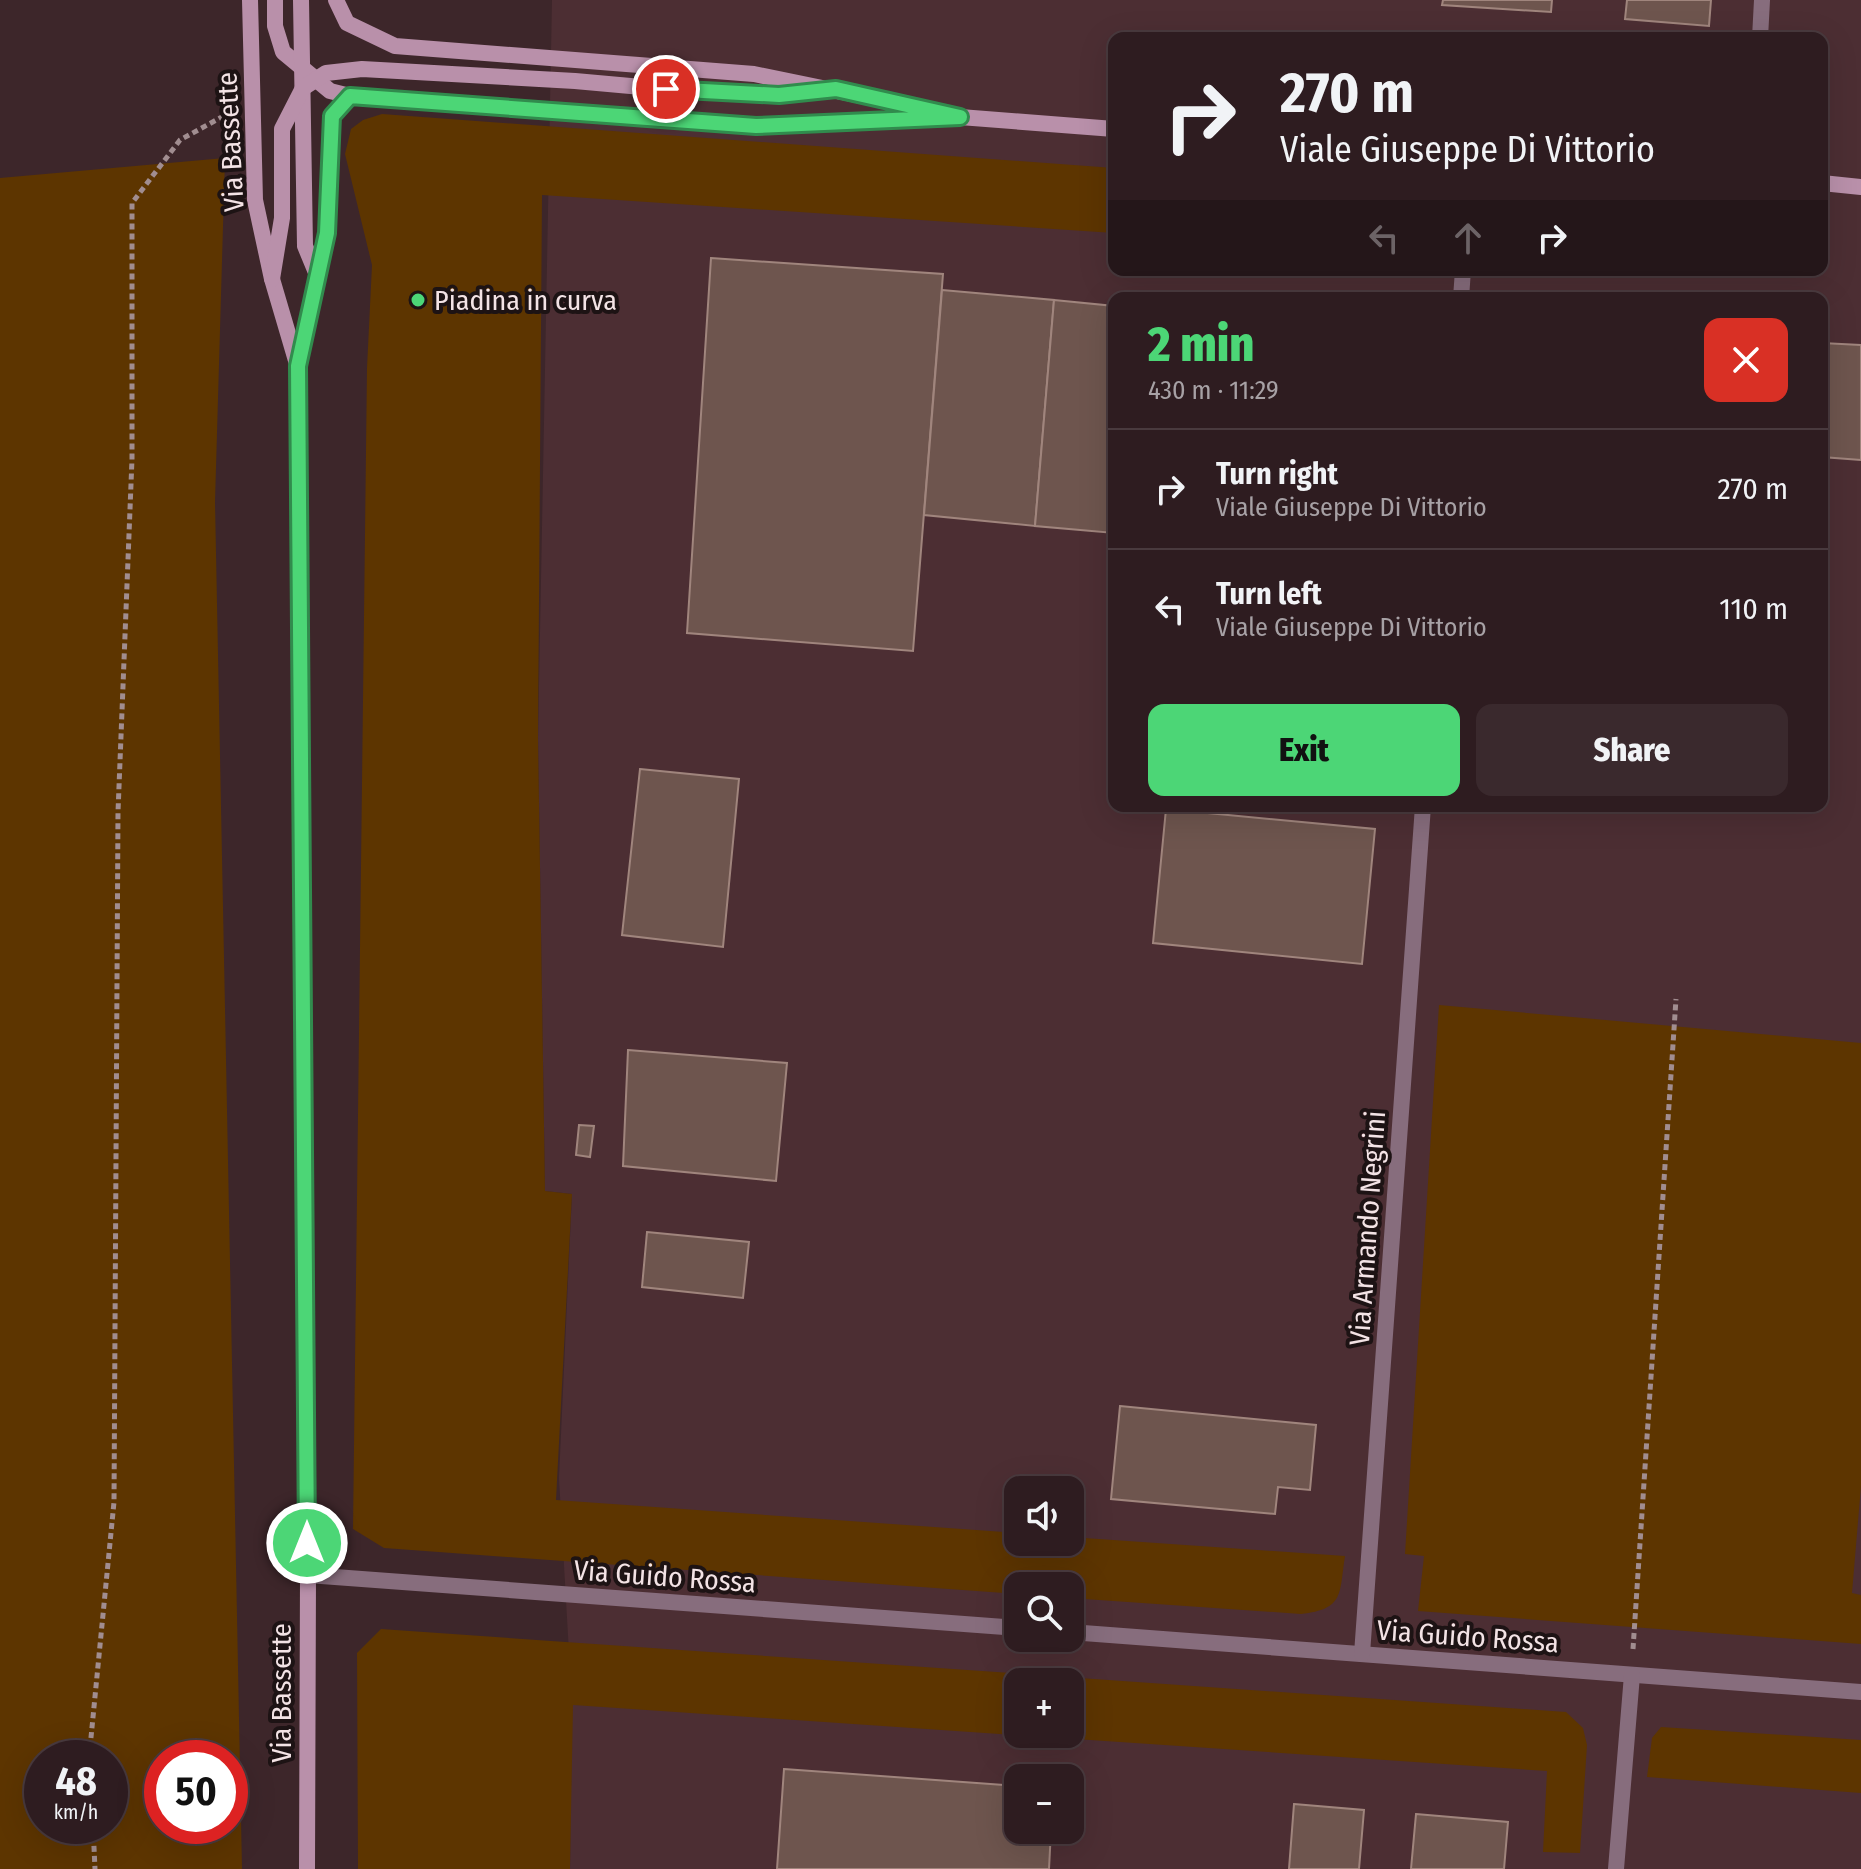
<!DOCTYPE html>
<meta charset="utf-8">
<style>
body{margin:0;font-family:"Fira Sans Condensed",sans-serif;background:#3a292d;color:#f1f3f6;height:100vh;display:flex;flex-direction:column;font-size:30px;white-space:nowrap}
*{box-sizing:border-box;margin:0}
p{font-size:26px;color:#a7a1a5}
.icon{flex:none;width:44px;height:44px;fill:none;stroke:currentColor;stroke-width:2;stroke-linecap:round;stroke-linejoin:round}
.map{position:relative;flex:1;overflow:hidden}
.panel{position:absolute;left:1108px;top:292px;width:720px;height:520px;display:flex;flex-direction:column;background:#2e1c20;border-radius:16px;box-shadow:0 8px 32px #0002,0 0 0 2px #493a3e}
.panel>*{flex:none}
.hud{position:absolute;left:1108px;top:32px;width:720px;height:244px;border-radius:16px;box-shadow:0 8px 32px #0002,0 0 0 2px #493a3e;background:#2e1c20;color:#f1f3f6;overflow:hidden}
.controls{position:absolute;left:1004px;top:1476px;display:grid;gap:16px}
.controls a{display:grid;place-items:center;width:80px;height:80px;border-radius:16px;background:#2e1c20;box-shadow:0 8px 32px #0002,0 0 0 2px #493a3e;font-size:40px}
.speed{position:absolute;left:24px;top:1740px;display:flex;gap:16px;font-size:40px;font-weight:700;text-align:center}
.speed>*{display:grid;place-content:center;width:104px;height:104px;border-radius:50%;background:#2e1c20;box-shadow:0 8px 32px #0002,0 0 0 2px #493a3e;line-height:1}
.speed small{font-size:20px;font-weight:400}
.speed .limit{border:12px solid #d22;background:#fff;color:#111}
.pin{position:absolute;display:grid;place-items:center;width:68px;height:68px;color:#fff;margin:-34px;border:4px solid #fff;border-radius:50%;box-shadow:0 2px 8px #0007}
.me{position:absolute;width:88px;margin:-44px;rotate:0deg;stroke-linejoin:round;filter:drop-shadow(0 0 6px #0008)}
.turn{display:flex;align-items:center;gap:28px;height:168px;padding:0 40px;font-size:36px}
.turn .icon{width:104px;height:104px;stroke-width:2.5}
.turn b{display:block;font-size:56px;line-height:68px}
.lanes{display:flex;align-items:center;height:76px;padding:0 40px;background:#0003;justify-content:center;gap:40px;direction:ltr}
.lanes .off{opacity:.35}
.round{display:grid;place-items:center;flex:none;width:84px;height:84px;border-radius:16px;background:#3a292d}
.summary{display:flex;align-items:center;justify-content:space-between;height:136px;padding:0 40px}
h1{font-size:48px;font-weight:800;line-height:60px;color:#4cd676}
.action{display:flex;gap:16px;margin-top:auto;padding:16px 40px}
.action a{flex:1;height:92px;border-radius:16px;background:#4cd676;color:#111;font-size:32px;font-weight:800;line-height:92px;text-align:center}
.action a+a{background:#3a292d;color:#f1f3f6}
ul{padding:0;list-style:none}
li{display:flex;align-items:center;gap:24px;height:120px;padding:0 40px;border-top:2px solid #493a3e}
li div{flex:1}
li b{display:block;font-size:30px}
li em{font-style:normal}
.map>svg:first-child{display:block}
</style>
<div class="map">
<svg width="1861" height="1869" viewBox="0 0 1861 1869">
<rect width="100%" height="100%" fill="#3d262a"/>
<path fill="#4c2e33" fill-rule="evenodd" d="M552 0H1861V1869H570L572 1705 559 1478 572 1194 545 1191 538 738ZM1114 38H1822V270H1114ZM1114 298H1822V806H1114ZM1018 1490H1070V1542H1018ZM1018 1586H1070V1638H1018ZM1018 1682H1070V1734H1018ZM1018 1778H1070V1830H1018Z"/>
<g fill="#5d3500" fill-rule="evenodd">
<path d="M382 114 1114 168V233L542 195 538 738 545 1191 572 1194 556 1500 1018 1533V1542H1070V1537L1345 1556C1339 1594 1345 1609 1301 1614L1070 1598V1586H1018V1594L384 1548 353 1529 367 368 372 265 345 154 351 129 363 120Z"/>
<path d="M225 158 215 502 242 1869H0V178ZM110 1758V1826H42V1758ZM162 1758H230V1826H162Z"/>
<polygon points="1439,1005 1861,1043 1861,1486 1852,1593 1861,1595 1861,1644 1418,1611 1424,1556 1405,1554"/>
<path d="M381 1629 1566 1712 1583 1728 1587 1745 1580 1853 1543 1852 1547 1771 573 1705 570 1869H358L357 1653ZM1070 1682V1734H1018V1682Z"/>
<polygon points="1661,1727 1861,1740 1861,1793 1647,1777 1652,1738"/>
</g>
<g fill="#6e554e" stroke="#a0857d" stroke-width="2">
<polygon points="1443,0 1552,0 1551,12 1442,5"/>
<polygon points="1627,0 1711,0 1709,26 1625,19"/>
<polygon points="711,258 943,274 913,651 687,633"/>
<polygon points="942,290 1054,300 1035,526 924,515"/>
<polygon points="1054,300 1114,306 1114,533 1035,526"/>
<polygon points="1822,343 1861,345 1861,460 1822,457"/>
<polygon points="640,769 739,779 723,947 622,935"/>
<polygon points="1166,809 1375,829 1362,964 1153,943"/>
<polygon points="628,1050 787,1063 776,1181 623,1166"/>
<polygon points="579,1125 594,1126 590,1157 576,1155"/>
<polygon points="647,1232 749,1242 743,1298 642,1287"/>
<polygon points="1120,1406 1316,1425 1310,1490 1278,1487 1275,1514 1111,1499"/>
<polygon points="784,1769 1018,1786 1018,1830 1051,1830 1049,1869 777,1869"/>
<polygon points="1294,1804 1364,1810 1359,1869 1289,1869"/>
<polygon points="1416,1814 1508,1822 1504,1869 1411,1869"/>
</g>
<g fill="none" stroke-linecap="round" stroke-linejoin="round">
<g stroke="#a18d90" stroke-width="5" stroke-dasharray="6 4" stroke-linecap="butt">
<polyline points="1633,1649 1676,999"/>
<polyline points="89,1758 114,1502 118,812 132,459 132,203 180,140 229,113"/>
<polyline points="93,1826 95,1869"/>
</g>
<g stroke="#876d7d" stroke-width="16">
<polyline points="1760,38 1762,0"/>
<polyline points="1461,298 1463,270"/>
<polyline points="308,1575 1018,1628"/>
<polyline points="1070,1632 1861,1692"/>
<polyline points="1362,1654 1423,806"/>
<polyline points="1616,1869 1632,1675"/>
</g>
<g stroke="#b990aa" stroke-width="16">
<polyline points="250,0 255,200 272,279 297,364"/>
<polyline points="275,0 275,26 283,52 330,91 350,96 756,126 960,117 1114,129"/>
<polyline points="301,0 305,246 317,275"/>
<polyline points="336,0 347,23 395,46 754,74 939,112"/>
<polyline points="1822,183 1861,187"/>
<polyline points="272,279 282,218 282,129 303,88 326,73 362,69 575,81 697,92 779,95 836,89"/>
<polyline points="307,1869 308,1575 298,366 327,233 332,116 350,96"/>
</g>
</g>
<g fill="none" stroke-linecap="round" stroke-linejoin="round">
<g stroke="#318b4d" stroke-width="20">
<polyline id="route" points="307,1543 298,366 327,233 332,116 350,96 756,126 960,117 836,89 779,95 666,89"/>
</g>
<use href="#route" stroke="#4cd676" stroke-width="14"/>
</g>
<circle fill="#4cd676" stroke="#1d1314" stroke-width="3" cx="418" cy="300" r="8"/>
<g text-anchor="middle" stroke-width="8" stroke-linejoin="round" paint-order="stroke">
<g font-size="28" fill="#f3e3e5" stroke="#1d1314">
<text transform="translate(230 142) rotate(-93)" y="10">Via Bassette</text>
<text transform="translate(1367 1228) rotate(-86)" y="10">Via Armando Negrini</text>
<text transform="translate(665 1576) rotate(4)" y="10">Via Guido Rossa</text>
<text transform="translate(1468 1636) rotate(4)" y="10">Via Guido Rossa</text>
<text transform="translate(281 1693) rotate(-90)" y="10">Via Bassette</text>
</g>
<g font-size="28" fill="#f3e3e5" stroke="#1d1314" text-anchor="start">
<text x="434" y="310">Piadina in curva</text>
</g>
</g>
</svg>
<div class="controls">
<a><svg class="icon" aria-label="sound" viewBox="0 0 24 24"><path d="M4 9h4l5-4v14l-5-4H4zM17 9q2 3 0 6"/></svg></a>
<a><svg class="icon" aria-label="search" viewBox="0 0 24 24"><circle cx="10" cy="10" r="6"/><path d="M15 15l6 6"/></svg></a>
<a>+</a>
<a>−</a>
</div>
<div class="speed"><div>48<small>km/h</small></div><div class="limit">50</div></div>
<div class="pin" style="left:666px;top:89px;background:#d93025"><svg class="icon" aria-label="arrive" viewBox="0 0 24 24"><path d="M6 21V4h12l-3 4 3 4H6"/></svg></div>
<svg class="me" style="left:307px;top:1543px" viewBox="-20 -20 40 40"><circle r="17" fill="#4cd676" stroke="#fff" stroke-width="3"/><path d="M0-11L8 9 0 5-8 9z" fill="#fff"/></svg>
<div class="hud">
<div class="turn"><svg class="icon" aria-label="right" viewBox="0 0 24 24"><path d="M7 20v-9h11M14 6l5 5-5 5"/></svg><div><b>270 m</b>Viale Giuseppe Di Vittorio</div></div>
<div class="lanes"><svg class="icon off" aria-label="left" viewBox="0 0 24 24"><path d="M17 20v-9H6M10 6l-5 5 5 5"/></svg><svg class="icon off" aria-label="ahead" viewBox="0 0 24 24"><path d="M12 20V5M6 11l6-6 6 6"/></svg><svg class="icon" aria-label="right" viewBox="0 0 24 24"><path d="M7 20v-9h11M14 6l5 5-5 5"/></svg></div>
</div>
<section class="panel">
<div class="summary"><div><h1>2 min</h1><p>430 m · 11:29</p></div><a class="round" style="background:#d93025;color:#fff"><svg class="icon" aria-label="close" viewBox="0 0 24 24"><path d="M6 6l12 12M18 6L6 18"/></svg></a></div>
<ul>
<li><svg class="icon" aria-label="right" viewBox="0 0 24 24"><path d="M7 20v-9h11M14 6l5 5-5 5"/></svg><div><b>Turn right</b><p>Viale Giuseppe Di Vittorio</p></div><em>270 m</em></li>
<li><svg class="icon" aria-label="left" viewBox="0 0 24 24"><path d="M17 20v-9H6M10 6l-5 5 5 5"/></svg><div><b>Turn left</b><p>Viale Giuseppe Di Vittorio</p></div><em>110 m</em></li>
</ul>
<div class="action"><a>Exit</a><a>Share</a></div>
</section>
</div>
